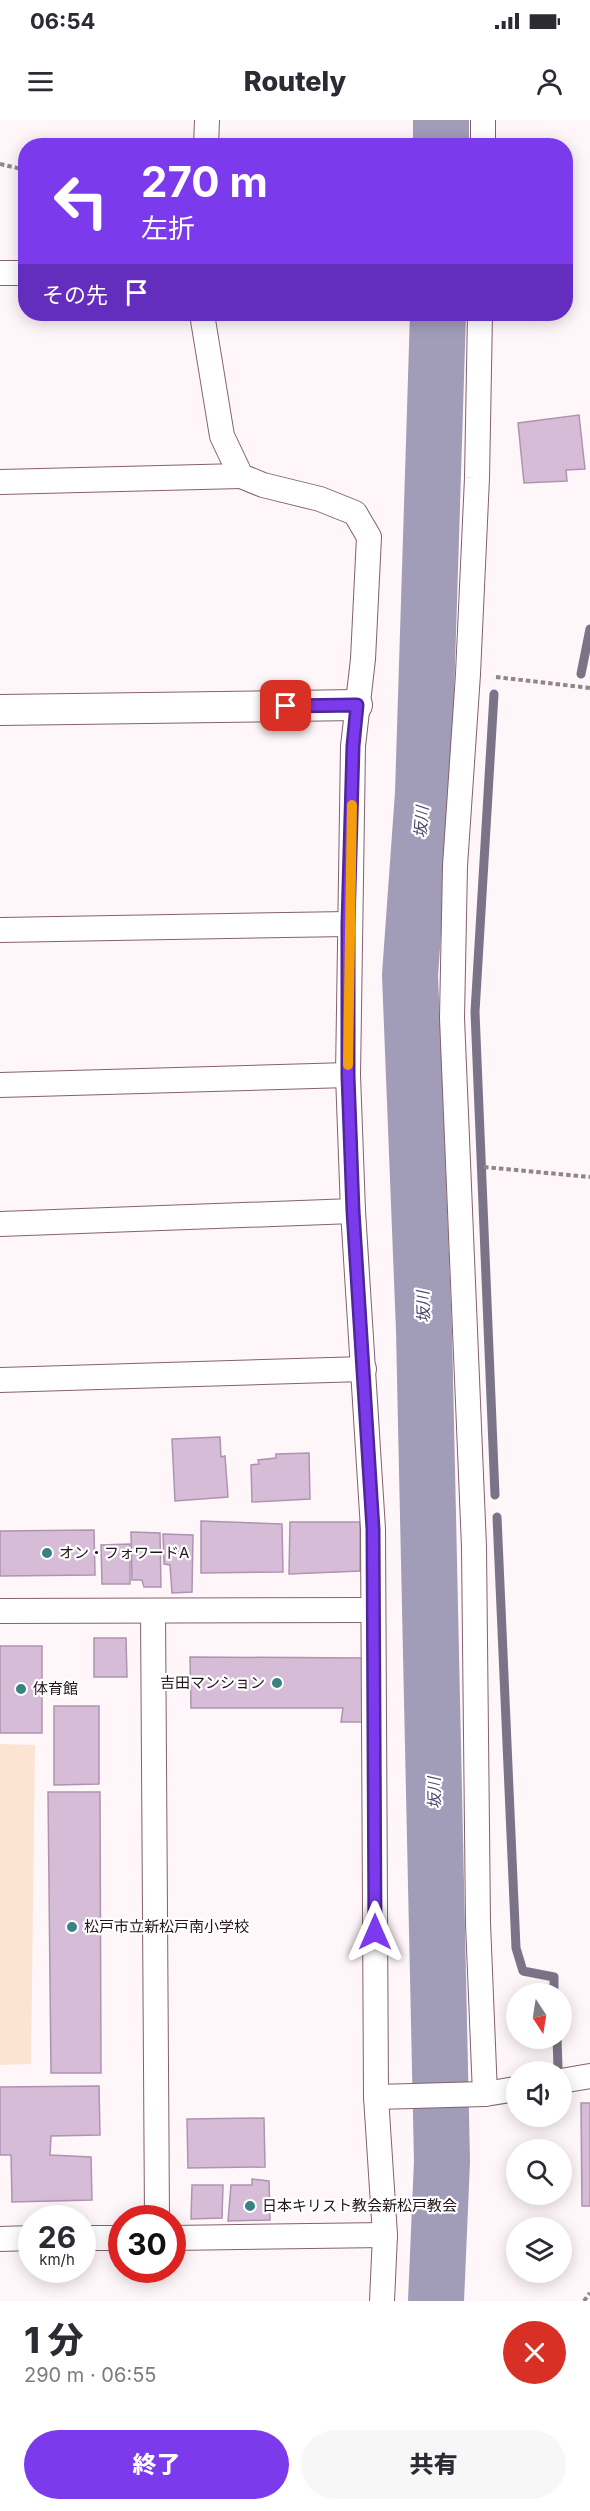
<!DOCTYPE html>
<html lang="ja">
<meta charset="utf-8">
<style>
body{margin:0;font-family:Inter,"Noto Sans JP",sans-serif;background:#f7f7f7;color:#2b2b33;height:100vh;display:flex;flex-direction:column;font-size:22px;white-space:nowrap}
*{box-sizing:border-box;margin:0}
p{font-size:20px;color:#7c7c81}
.icon{flex:none;width:33px;height:33px;fill:none;stroke:currentColor;stroke-width:2;stroke-linecap:round;stroke-linejoin:round}
.map{position:relative;height:2181px;overflow:hidden}
.details{display:flex;flex-direction:column;background:#fff;flex:1}
.details>*{flex:none}
.hud{position:absolute;left:18px;top:18px;width:555px;height:183px;border-radius:24px;box-shadow:0 3px 15px #0003;background:#7c3aed;color:#fff;overflow:hidden}
.needle{width:39px;rotate:168deg}
.controls{position:absolute;left:506px;top:1863px;display:grid;gap:12px}
.controls a{display:grid;place-items:center;width:66px;height:66px;border-radius:50%;background:#fff;box-shadow:0 3px 15px #0003;font-size:30px}
.speed{position:absolute;left:18px;top:2085px;display:flex;gap:12px;font-size:30px;font-weight:700;text-align:center}
.speed>*{display:grid;place-content:center;width:78px;height:78px;border-radius:50%;background:#fff;box-shadow:0 3px 15px #0003;line-height:1}
.speed small{font-size:15px;font-weight:400}
.speed .limit{border:9px solid #d22;background:#fff;color:#111}
.pin{position:absolute;display:grid;place-items:center;width:51px;height:51px;color:#fff;margin:-26px;border-radius:12px;box-shadow:0 3px 9px #0006}
.me{position:absolute;width:66px;margin:-33px;rotate:0deg;stroke-linejoin:round;filter:drop-shadow(0 0 4px #0008)}
.turn{display:flex;align-items:center;gap:21px;height:126px;padding:0 24px;font-size:27px}
.turn .icon{width:78px;height:78px;stroke-width:2.5}
.turn b{display:block;font-size:42px;line-height:51px}
.then{display:flex;align-items:center;height:57px;padding:0 24px;background:#0003;gap:12px;font-size:22px}
.round{display:grid;place-items:center;flex:none;width:63px;height:63px;border-radius:32px;background:#f7f7f7}
.head{display:flex;align-items:center;justify-content:space-between;height:102px;padding:0 24px}
h1{font-size:36px;font-weight:800;line-height:45px}
.primary-button{display:flex;gap:12px;margin-top:auto;padding:12px 24px}
.primary-button a{flex:1;height:69px;border-radius:36px;background:#7c3aed;color:#fff;font-size:24px;font-weight:800;line-height:69px;text-align:center}
.primary-button a+a{background:#f7f7f7;color:#2b2b33}
.status{display:flex;justify-content:space-between;align-items:center;height:42px;padding:0 30px;background:#fff;direction:ltr}
.status svg{height:16px;fill:currentColor}
header{display:flex;justify-content:space-between;align-items:center;height:78px;padding:0 24px;background:#fff;font-size:27px;font-weight:800}
.map>svg:first-child{display:block}
</style>
<div class="status"><b>06:54</b><svg viewBox="0 0 49 12"><path d="M0 12V9h3v3zM5 12V6h3v6zM10 12V3h3v9zM15 12V0h3v12zM26 1h20v11H26zM47 4h2v5h-2z"/></svg></div>
<header><svg class="icon" aria-label="menu" viewBox="0 0 24 24"><path d="M4 6h16M4 12h16M4 18h16"/></svg>Routely<svg class="icon" aria-label="person" viewBox="0 0 24 24"><circle cx="12" cy="8" r="4"/><path d="M4 21q1-7 8-7t8 7"/></svg></header>
<div class="map">
<svg width="590" height="2181" viewBox="0 0 590 2181">
<rect width="100%" height="100%" fill="#fef6f8"/>
<polygon fill="#fce4d3" points="0,1624 35,1625 31,1944 0,1945"/>
<g fill="none" stroke-linecap="round" stroke-linejoin="round">
<g stroke="#7b7489" stroke-width="9">
<polyline points="581,554 590,509"/>
<polyline points="494,574 475,892 495,1375"/>
<polyline points="497,1397 516,1828 523,1851 554,1857 554,1874"/>
<polyline points="557,1918 558,1948"/>
</g>
<g stroke="#a19cb8" stroke-width="56">
<polyline points="441,26 441,0"/>
<polyline points="436,2181 442,2041 424,1211 410,855 423,673 438,194"/>
</g>
</g>
<g fill="#d7bcd8" stroke="#ae94af" stroke-width="1.5">
<polygon points="579,295 585,349 566,350 567,361 524,363 518,303"/>
<polygon points="220,1317 221,1337 225,1336 228,1377 175,1381 172,1319"/>
<polygon points="309,1333 310,1379 252,1382 251,1345 259,1344 258,1340 276,1338 276,1334"/>
<polygon points="201,1401 282,1404 283,1452 201,1453"/>
<polygon points="290,1402 360,1402 360,1451 289,1454"/>
<polygon points="94,1410 95,1455 0,1456 0,1411"/>
<polygon points="131,1412 160,1413 161,1467 144,1467 142,1460 132,1460"/>
<polygon points="163,1414 193,1415 192,1472 172,1473 170,1445 164,1444"/>
<polygon points="130,1424 130,1464 102,1464 101,1425"/>
<polygon points="94,1518 126,1518 127,1557 94,1557"/>
<rect x="0" y="1526" width="42" height="87"/>
<polygon points="190,1537 364,1538 363,1602 341,1602 343,1588 191,1588"/>
<polygon points="54,1586 99,1586 99,1664 54,1665"/>
<polygon points="48,1672 100,1672 101,1953 51,1953"/>
<polygon points="99,1966 100,2015 51,2016 50,2035 91,2037 92,2080 12,2082 11,2035 0,2035 0,1967"/>
<polygon points="581,1983 590,1983 590,2086 582,2086"/>
<polygon points="264,1998 265,2047 188,2048 187,1999"/>
<polygon points="252,2059 269,2061 270,2100 228,2101 231,2065 252,2065"/>
<polygon points="192,2065 223,2065 222,2098 191,2099"/>
</g>
<g fill="none" stroke-linecap="round" stroke-linejoin="round">
<g stroke="#84616d" stroke-width="26">
<g id="minor">
<polyline points="206,26 207,0"/>
<polyline points="483,26 483,0"/>
<polyline points="0,153 26,153"/>
<polyline points="202,194 222,316 241,356 263,365 320,379 355,393 369,417 363,539 353,626 348,955 353,1091 373,1409 376,1977 385,2115 382,2181"/>
<polyline points="480,194 477,358 468,554 455,746 452,898 474,1427 478,1803 485,1974"/>
<polyline points="0,362 241,356"/>
<polyline points="0,810 348,804"/>
<polyline points="0,965 348,955"/>
<polyline points="0,1104 353,1091"/>
<polyline points="0,1260 364,1249"/>
<polyline points="0,1491 373,1490"/>
<polyline points="153,1491 157,2098"/>
<polyline points="561,1961 590,1956"/>
<polyline points="376,1977 485,1974 516,1969"/>
<polyline points="82,2118 122,2118"/>
<polyline points="172,2118 385,2115"/>
<polyline points="0,2119 32,2118"/>
</g>
</g>
<g stroke="#84616d" stroke-width="32">
<polyline id="tertiary" points="0,590 357,585"/>
</g>
<g stroke="#908588" stroke-width="4" stroke-dasharray="4.5 3" stroke-linecap="butt">
<polyline points="0,44 26,50"/>
<polyline points="496,557 590,568"/>
<polyline points="484,1047 590,1057"/>
<polyline points="584,2181 590,2173"/>
</g>
<use href="#minor" stroke="#fff" stroke-width="24"/>
<use href="#tertiary" stroke="#fff" stroke-width="30"/>
</g>
<g fill="none" stroke-linecap="round" stroke-linejoin="round">
<g stroke="#51269a" stroke-width="15">
<polyline id="route" points="286,586 357,585 353,626 348,804 348,956 353,1091 373,1409 375,1812"/>
</g>
<use href="#route" stroke="#7c3aed" stroke-width="10"/>
<polyline stroke="#f59e0b" stroke-width="10" points="348,945 352,685"/>
</g>
<g fill="#388185" stroke="#fff" stroke-width="2">
<circle cx="47" cy="1433" r="6"/>
<circle cx="277" cy="1563" r="6"/>
<circle cx="21" cy="1569" r="6"/>
<circle cx="72" cy="1807" r="6"/>
<circle cx="250" cy="2086" r="6"/>
</g>
<g text-anchor="middle" stroke-width="4.5" stroke-linejoin="round" paint-order="stroke">
<g font-size="15" fill="#23151a" stroke="#fff" text-anchor="start">
<text x="59" y="1438">オン・フォワードA</text>
<text x="265" y="1568" text-anchor="end">吉田マンション</text>
<text x="33" y="1574">体育館</text>
<text x="84" y="1812">松戸市立新松戸南小学校</text>
<text x="262" y="2091">日本キリスト教会新松戸教会</text>
</g>
<g font-size="16" font-style="italic" fill="#4e446f" stroke="#fff">
<text transform="translate(421 702) rotate(-86)" y="6">坂川</text>
<text transform="translate(423 1187) rotate(-92)" y="6">坂川</text>
<text transform="translate(434 1673) rotate(-91)" y="6">坂川</text>
</g>
</g>
</svg>
<div class="controls">
<a><svg class="needle" viewBox="-14 -14 28 28"><path d="M0-13l5 13h-10z" fill="#e53935"/><path d="M0 13l5-13h-10z" fill="#7c7c81"/></svg></a>
<a><svg class="icon" aria-label="sound" viewBox="0 0 24 24"><path d="M4 9h4l5-4v14l-5-4H4zM17 9q2 3 0 6"/></svg></a>
<a><svg class="icon" aria-label="search" viewBox="0 0 24 24"><circle cx="10" cy="10" r="6"/><path d="M15 15l6 6"/></svg></a>
<a><svg class="icon" aria-label="layers" viewBox="0 0 24 24"><path d="M12 4l9 5-9 5-9-5zM3 14l9 5 9-5"/></svg></a>
</div>
<div class="speed"><div>26<small>km/h</small></div><div class="limit">30</div></div>
<div class="pin" style="left:286px;top:586px;background:#d93025"><svg class="icon" aria-label="arrive" viewBox="0 0 24 24"><path d="M6 21V4h12l-3 4 3 4H6"/></svg></div>
<svg class="me" style="left:375px;top:1812px" viewBox="-20 -20 40 40"><path d="M0-17L14 15 0 8-14 15z" fill="#7c3aed" stroke="#fff" stroke-width="4"/></svg>
<div class="hud">
<div class="turn"><svg class="icon" aria-label="left" viewBox="0 0 24 24"><path d="M17 20v-9H6M10 6l-5 5 5 5"/></svg><div><b>270 m</b>左折</div></div>
<div class="then">その先<svg class="icon" aria-label="arrive" viewBox="0 0 24 24"><path d="M6 21V4h12l-3 4 3 4H6"/></svg></div>
</div>
</div>
<section class="details">
<div class="head"><div><h1>1 分</h1><p>290 m · 06:55</p></div><a class="round" style="background:#d93025;color:#fff"><svg class="icon" aria-label="close" viewBox="0 0 24 24"><path d="M6 6l12 12M18 6L6 18"/></svg></a></div>
<div class="primary-button"><a>終了</a><a>共有</a></div>
</section>
